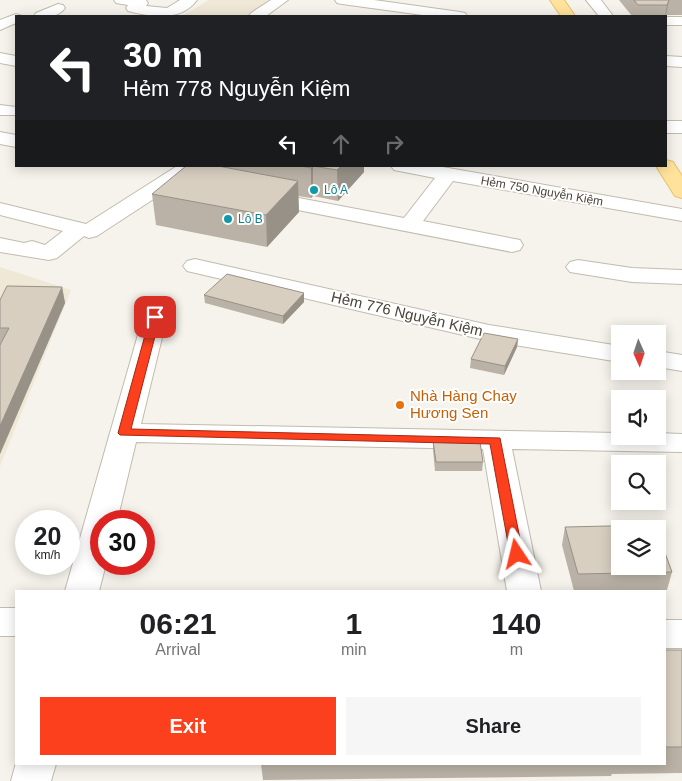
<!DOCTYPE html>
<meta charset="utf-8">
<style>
body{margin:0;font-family:Helvetica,sans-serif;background:#f6f6f6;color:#202124;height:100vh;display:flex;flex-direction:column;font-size:19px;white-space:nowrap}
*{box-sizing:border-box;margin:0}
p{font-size:16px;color:#757577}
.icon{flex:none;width:28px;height:28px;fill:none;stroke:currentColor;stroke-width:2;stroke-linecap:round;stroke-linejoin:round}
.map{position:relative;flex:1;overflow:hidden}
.drawer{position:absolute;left:15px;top:590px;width:651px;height:175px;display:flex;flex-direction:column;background:#fff;border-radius:0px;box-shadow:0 2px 12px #0003}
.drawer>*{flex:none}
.banner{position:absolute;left:15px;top:15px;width:652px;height:152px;border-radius:0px;box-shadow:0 2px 12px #0003;background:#202124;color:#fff;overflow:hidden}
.needle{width:32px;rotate:177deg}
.controls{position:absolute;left:611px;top:325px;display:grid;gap:10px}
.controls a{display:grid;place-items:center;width:55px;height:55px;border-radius:0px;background:#fff;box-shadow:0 2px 12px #0003;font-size:25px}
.speed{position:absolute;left:15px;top:510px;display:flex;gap:10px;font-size:25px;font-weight:700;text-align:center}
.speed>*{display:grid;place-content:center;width:65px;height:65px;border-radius:50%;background:#fff;box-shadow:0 2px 12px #0003;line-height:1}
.speed small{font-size:12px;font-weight:400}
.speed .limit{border:8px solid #d22;background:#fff;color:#111}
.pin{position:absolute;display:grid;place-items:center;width:42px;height:42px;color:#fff;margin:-21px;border-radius:10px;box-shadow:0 2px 8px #0006}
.me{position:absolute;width:55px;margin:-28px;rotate:350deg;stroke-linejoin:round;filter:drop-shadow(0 0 4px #0008)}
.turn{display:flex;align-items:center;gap:18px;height:105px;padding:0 25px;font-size:22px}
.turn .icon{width:65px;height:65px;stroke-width:2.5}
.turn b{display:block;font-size:35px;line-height:42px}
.lanes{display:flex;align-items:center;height:48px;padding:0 25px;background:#0003;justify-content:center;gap:25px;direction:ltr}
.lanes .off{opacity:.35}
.eta{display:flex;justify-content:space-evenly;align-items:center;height:85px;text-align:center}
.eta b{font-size:30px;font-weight:700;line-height:35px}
.action{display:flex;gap:10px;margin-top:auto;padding:10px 25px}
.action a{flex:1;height:58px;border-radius:0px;background:#fc3f1d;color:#fff;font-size:20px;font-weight:700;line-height:58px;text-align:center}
.action a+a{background:#f6f6f6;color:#202124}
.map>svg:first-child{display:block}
</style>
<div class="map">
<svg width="682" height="781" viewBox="0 0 682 781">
<rect width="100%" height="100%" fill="#f6f3ec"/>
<g fill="#efe8d6">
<polygon points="209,0 264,0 280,2 259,16 182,16"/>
<polygon points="0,267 71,290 0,466"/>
</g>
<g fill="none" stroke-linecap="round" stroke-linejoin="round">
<g stroke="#c2bbae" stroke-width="2">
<g id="minor">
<path d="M114 0H146L148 3 146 6 167 8 180 0H197C181 22 151 17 128 11L126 8 128 5 116 3Z"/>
<polygon points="271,0 288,0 266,16 249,16 251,13"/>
<polygon points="335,0 374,0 460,12 465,13 467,16 430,16 342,4 337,3"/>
<polygon points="586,0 601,0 613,16 599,16"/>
<path d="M58 4 63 5 65 8C58 18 45 17 34 16L36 13Z"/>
<polygon points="16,14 22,16 16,16 16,23 0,30 0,20"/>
<rect x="666" y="17" width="16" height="8"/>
<polygon points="0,53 16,56 16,66 0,63"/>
<polygon points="666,56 682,57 682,67 666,66"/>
<polygon points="0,105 16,107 16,115 0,115"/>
<rect x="666" y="121" width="16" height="12"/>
<polygon points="0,132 16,135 16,147 0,144"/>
<polygon points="177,166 201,166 198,170 97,236 89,238 84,236 57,258 49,260 0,252 0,238 24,243 32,241 45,245 63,231 0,215 0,203 86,224"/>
<polygon points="391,166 437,166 682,209 682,221 453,181 423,221 520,240 523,245 520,250 512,252 262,203 255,201 252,197 255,193 262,191 404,218 435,178 394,170"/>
<polygon points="195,259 489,325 620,346 620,362 489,341 187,271 183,266 187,261"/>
<polygon points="578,260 632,268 682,270 682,284 632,282 570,272 566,267 570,262"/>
<polygon points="155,310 164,312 167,317 141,424 620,433 620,436 658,436 658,433 682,434 682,452 512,449 541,591 507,591 483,449 136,442 117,521 101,521 101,564 106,564 99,591 65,591 143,317 146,312"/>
<polygon points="658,351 682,355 682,371 658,367"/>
<rect x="0" y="608" width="16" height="28"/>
<rect x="665" y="620" width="17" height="28"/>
<polygon points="16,763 16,764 56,764 51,781 11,781"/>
</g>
</g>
<g stroke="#e6c16a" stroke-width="2">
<g id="major">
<polygon points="550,0 564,0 575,16 561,16"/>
<polygon points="666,160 673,162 682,176 682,198 675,196 656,166 666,166"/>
</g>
</g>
<use href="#minor" fill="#fff" fill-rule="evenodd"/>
<use href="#major" fill="#ffe39c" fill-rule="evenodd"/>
</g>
<g fill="#bab2a6">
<polygon points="619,0 682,0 682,15 666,15 666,16 632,16"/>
<polygon points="222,166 364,166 364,172 338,201 313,196 311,198 298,196 299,212 267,247 156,225 152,194 222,167"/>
<polygon points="62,287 65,303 0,454 0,300"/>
<polygon points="304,293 304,302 283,324 205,303 204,295"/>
<polygon points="518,339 517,347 504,375 470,368 471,359"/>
<polygon points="433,441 483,462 482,471 435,471 433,450"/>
<polygon points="565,527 672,572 667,590 574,591 562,545"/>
<polygon points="665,650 682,650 682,773 612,774 611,776 263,780 261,764 665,764"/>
</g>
<g fill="#979187">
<polygon points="669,0 666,15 665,16 667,5"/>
<polygon points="313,166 313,196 311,198 311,168"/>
<polygon points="341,166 364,166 364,172 338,201 337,170"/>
<polygon points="298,181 299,212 267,247 266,215"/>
<polygon points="62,287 65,303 0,454 0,426"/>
<polygon points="304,293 304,302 283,324 283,316"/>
<polygon points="518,339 517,347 504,375 505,366"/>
</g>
<g fill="#d8cfc1" stroke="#979187">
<polygon points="634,0 669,0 667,5 638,5"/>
<polygon points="186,166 218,166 298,181 266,215 152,194"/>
<polygon points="301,166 312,166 311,168"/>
<polygon points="313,166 341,166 337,170"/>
<polygon points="227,274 304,293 283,316 204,295"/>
<polygon points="7,286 62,287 0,426 0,345 9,328 0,328 0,300"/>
<polygon points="484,333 518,339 505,366 471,359"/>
<polygon points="433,441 480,442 483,462 436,462"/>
<polygon points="654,525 656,529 620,529 620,566 658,566 658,534 672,572 578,574 565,527"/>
<rect x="665" y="650" width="17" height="97"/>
</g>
<polygon fill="#fc3f1d" stroke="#a42913" points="155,314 160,317 131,429 500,438 523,554 521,557 512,557 510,554 490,444 120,435 118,433 150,317"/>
<g fill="#0f9aa8" stroke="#fff" stroke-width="2">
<circle cx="314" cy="190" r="5"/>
<circle cx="228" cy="219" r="5"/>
</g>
<circle fill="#e8710a" stroke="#fff" stroke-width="2" cx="400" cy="405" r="5"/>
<g text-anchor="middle" stroke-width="4" stroke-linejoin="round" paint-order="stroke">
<g font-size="12" fill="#0d838f" stroke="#fff" text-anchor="start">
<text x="324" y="194">Lô A</text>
<text x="238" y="223">Lô B</text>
</g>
<g font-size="12" fill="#4b4439" stroke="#fff">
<text transform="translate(542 191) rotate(10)" y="4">Hẻm 750 Nguyễn Kiệm</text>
</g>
<g font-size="15" fill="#4b4439" stroke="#fff">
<text transform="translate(407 314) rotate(13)" y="5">Hẻm 776 Nguyễn Kiệm</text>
</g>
<g font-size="15" fill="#c56008" stroke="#fff" text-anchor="start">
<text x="410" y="401">Nhà Hàng Chay<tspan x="410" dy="17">Hương Sen</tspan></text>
</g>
</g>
</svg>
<div class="controls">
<a><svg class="needle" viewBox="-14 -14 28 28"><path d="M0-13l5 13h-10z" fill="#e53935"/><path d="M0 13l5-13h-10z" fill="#757577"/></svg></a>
<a><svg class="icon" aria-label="sound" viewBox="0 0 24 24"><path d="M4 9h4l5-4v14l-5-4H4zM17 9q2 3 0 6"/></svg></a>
<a><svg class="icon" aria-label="search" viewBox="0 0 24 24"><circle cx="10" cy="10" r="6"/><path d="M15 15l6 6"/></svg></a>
<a><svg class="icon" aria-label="layers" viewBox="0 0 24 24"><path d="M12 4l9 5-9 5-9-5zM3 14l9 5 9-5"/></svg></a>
</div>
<div class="speed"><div>20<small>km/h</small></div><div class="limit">30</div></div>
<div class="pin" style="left:155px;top:317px;background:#d93025"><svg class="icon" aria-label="arrive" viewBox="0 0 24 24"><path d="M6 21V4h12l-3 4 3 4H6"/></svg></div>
<svg class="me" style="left:517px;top:554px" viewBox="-20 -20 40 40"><path d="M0-17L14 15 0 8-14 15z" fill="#fc3f1d" stroke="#fff" stroke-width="4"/></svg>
<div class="banner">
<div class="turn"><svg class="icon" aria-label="left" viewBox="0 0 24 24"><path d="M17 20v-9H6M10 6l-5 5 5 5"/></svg><div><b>30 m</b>Hẻm 778 Nguyễn Kiệm</div></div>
<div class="lanes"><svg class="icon" aria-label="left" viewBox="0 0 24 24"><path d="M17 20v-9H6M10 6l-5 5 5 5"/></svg><svg class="icon off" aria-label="ahead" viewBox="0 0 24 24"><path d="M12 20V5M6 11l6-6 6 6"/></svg><svg class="icon off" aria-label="right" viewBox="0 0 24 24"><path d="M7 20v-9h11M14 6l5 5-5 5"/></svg></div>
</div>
<section class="drawer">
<div class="eta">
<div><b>06:21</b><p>Arrival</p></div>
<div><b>1</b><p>min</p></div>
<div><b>140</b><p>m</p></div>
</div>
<div class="action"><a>Exit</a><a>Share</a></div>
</section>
</div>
